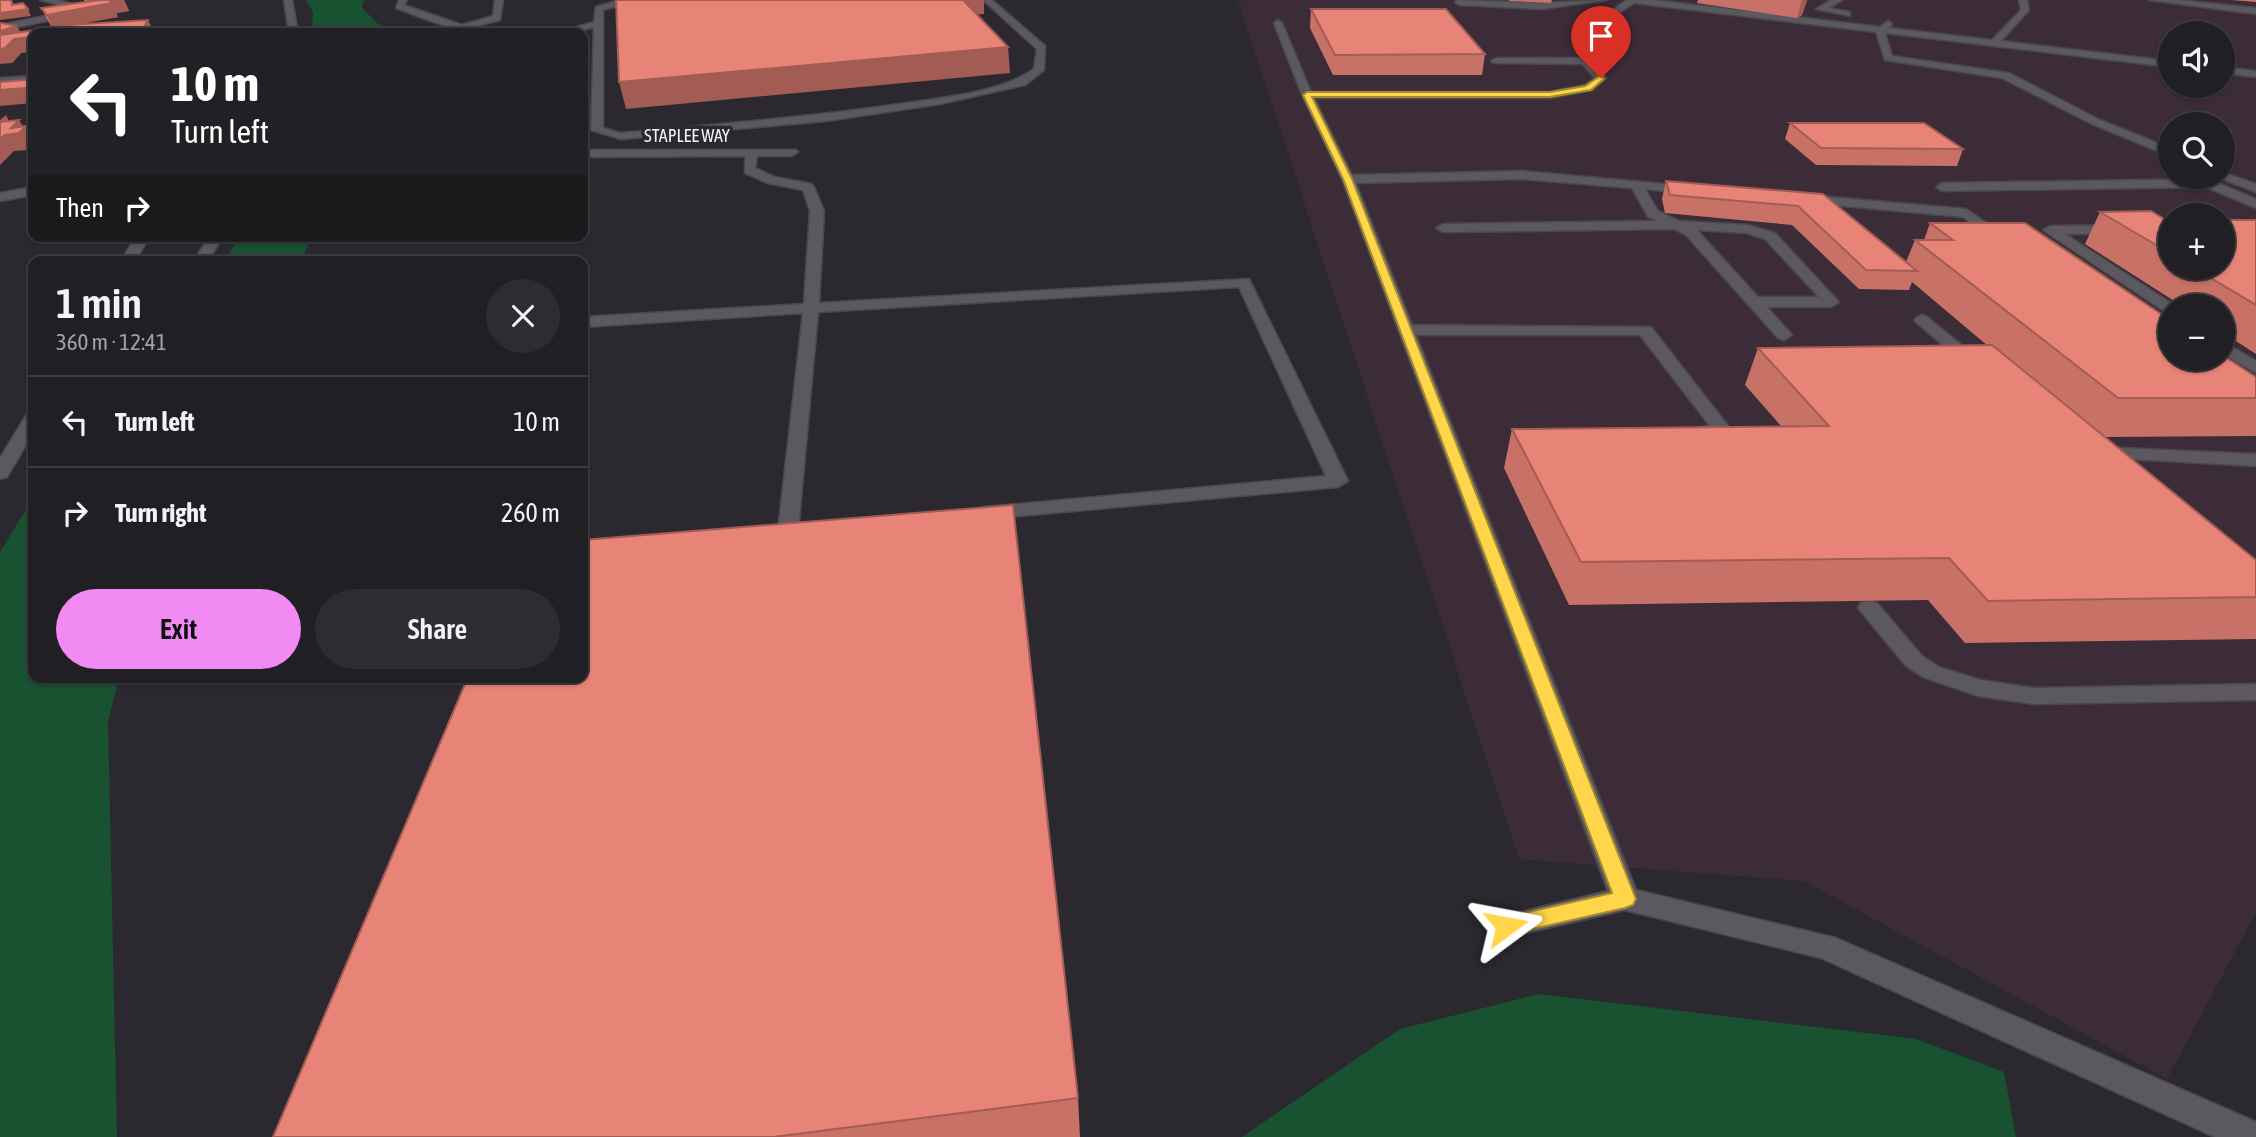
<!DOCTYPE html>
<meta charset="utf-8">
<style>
body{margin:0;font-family:"Asap Condensed",sans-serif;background:#2d2c30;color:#f1f3f6;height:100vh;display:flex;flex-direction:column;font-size:26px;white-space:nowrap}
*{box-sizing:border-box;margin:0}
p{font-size:23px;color:#a2a2a6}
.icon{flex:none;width:38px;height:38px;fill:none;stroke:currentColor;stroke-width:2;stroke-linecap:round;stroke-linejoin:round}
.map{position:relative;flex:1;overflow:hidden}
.side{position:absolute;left:28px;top:256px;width:560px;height:427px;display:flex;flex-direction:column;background:#201f23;border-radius:14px;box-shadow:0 2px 5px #0004,0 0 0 2px #3d3d41}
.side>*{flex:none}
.guide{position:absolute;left:28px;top:28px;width:560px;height:214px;border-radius:14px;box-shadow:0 2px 5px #0004,0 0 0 2px #3d3d41;background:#202124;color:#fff;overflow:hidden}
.tools{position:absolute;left:2158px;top:21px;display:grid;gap:14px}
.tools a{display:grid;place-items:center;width:77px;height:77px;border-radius:50%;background:#201f23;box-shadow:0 2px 5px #0004,0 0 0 2px #3d3d41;font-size:35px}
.pin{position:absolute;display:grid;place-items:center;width:60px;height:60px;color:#fff;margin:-72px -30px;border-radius:50% 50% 50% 0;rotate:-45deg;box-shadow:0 0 7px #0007}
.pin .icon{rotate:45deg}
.me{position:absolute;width:77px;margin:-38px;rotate:77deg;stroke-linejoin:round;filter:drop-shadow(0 0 5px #0008)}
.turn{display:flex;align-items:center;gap:24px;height:147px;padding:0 28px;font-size:32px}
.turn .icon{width:91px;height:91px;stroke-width:2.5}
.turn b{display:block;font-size:49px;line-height:60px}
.then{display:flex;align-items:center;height:66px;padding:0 28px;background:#0003;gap:14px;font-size:26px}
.round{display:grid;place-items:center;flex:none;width:74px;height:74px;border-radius:37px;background:#2d2c30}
.overview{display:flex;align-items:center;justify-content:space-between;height:119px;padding:0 28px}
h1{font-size:42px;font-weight:600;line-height:52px}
.button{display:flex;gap:14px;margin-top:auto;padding:14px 28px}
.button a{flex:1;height:80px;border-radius:42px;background:#f28af3;color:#111;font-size:28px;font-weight:600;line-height:80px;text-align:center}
.button a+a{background:#2d2c30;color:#f1f3f6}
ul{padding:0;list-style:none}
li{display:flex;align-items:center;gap:21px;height:91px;padding:0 28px;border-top:2px solid #3d3d41}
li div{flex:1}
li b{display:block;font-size:26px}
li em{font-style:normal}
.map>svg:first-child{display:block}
</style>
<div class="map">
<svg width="2256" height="1137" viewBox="0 0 2256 1137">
<rect width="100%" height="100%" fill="#2b292f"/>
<path fill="#3b2c38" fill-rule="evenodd" d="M1252 0H2256V912L2167 1079 1804 881 1519 859 1238 1ZM2170 33H2222V86H2170ZM2170 124H2222V177H2170ZM2170 215H2222V268H2170ZM2170 306H2222V359H2170Z"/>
<g fill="#185230">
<polygon points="306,0 364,0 362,8 378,24 406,33 312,33 313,12"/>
<polygon points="240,236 312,236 301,261 224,261"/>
<polygon points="33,498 33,677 119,677 108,721 117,1137 0,1137 0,552"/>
<polygon points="1539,994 1916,1039 2004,1072 2016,1137 1242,1137 1400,1029"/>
</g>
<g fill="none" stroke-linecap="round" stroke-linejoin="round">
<g stroke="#49474c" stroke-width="3">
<g id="minor">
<polygon points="40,0 58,0 76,5 55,19 0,31 0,25 49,15 64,6"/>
<polygon points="284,0 292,0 298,33 289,33"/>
<path d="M399 0H407L404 5 462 25 493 16 495 0H503L500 20 472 27 489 33C457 33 426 19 396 8Z"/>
<path d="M620 0H638L603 10V128L621 133C717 124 812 117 907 103 946 97 1002 92 1034 69L1037 49 983 0H992L1045 46 1044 70 1025 85 940 104 826 121 621 139 591 130 594 27 571 33H556L594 22 596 7Z"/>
<polygon points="1457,0 1542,3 1606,0 1542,9 1459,5 1455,2"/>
<polygon points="1627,0 1653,0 1880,27 1888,21 1892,24 1889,28 1992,40 2021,10 2019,0 2027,0 2029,10 2001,41 2170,61 2170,67 1885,33 1892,56 2009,73 2100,120 2170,148 2170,156 2092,124 2002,78 1885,60 1876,32 1634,3 1588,34 1582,34 1582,30"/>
<polygon points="1831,0 1842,0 1829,8 1850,12 1850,16 1816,9"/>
<polygon points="2149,0 2177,0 2256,8 2256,14"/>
<path d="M1278 20 1282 23 1311 92H1550L1585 85 1595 78 1582 64 1493 63 1491 61 1496 58H1585L1606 78 1592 90 1550 98H1314L1352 175 1522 171 1698 187 1700 190 1694 194 1645 189 1658 211 1679 221 1748 225 1775 233 1839 302 1831 307H1767L1792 335 1784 340 1778 338 1686 235 1674 229 1443 232 1436 228 1443 224 1658 221 1648 217 1632 188 1522 179 1356 183 1412 325 1651 327 1732 431 1723 436H1695L1692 432 1695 428 1710 426 1640 335H1416L1636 890 1836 938 2256 1122V1137H2215L1821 958 1625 910 1505 938 1495 934 1491 926 1495 918 1608 891 1342 179 1302 95 1274 23ZM1697 230 1747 233 1765 239 1819 297H1758Z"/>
<polygon points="2222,67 2256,71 2256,77 2222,73"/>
<polygon points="33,76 33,82 0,84 0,78"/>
<polygon points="583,150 796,150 798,152 792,156 757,156 755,168 775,177 812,184 814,187 824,211 819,303 1249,279 1348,481 1338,487 986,519 979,517 976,513 979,509 986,507 1326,476 1239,287 818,312 798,531 795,535 781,535 778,531 803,313 583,327 583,317 804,304 810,211 803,190 768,183 745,173 745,156 583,157"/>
<polygon points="2222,172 2256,184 2256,192 2220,178 2222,177"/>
<polygon points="2208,179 2256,199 2256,208 2206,187 1942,191 1936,187 1942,183"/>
<polygon points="33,187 33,195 0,201 0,193"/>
<polygon points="1806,195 1966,209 2010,239 2008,242 1998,242 1963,217 1801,202 1800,199"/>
<polygon points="2170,225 2170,233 2065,234 2175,306 2170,306 2170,315 2043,230 2050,226"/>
<polygon points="136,236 150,236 135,261 121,261"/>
<polygon points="209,236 223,236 208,261 194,261"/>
<polygon points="1922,315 1927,317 1981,361 1983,364 1981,367 1969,367 1917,323 1914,320 1917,317"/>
<polygon points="2222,341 2256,361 2256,373 2222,353"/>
<polygon points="33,413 33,433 7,477 0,479 0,458 27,414"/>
<polygon points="2098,447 2256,454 2256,466 2091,457 2089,453"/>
<polygon points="1869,601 1877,603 1922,656 1939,667 1980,680 2034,688 2256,684 2256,700 2034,704 1978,696 1923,677 1906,666 1858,608 1861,603"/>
</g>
</g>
<use href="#minor" fill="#5b595f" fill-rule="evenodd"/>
</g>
<g fill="#c87166">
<polygon points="84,0 124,0 129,11 116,13 118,17 77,24 21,53 12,63 21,32 50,28 51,26 41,8 85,2"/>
<polygon points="1509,0 1552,0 1551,3 1509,1"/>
<polygon points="1698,0 1807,0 1802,15 1797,18 1697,3"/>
<polygon points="2231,0 2256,0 2256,2"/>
<polygon points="1311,9 1485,54 1482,75 1333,75 1310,28"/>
<polygon points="1790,123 1963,149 1957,166 1816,165 1785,139"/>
<polygon points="1666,181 1823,194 1906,262 1915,240 1924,240 1930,223 2256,377 2256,436 2105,437 2256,560 2256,639 1965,643 1928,600 1569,605 1504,468 1512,429 1781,426 1745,385 1758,348 1988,346 1912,282 1909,290 1859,289 1792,225 1665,213 1662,199"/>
<polygon points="2100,212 2170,220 2170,268 2222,268 2256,220 2256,354 2222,332 2222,306 2182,306 2085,244"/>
<polygon points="1078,1098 1080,1137 273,1137"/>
</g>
<g fill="#a25c53">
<polygon points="11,0 12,0 16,11 28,9 31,16 0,20 0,13"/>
<polygon points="86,0 124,0 129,11 116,13 118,17 53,29 47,15 89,7"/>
<polygon points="957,0 984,0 984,14 959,16"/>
<polygon points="1802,0 1807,0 1802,15 1797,18"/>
<polygon points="148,20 154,33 72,33"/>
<polygon points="17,26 21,33 0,39 0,31"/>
<polygon points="33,37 33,52 21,53 12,63 0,64 0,49 14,39"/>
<polygon points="1008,47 1010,73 626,109 619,82"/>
<polygon points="33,81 33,103 0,106 0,90"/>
<polygon points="6,115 12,127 19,120 24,128 26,126 33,140 33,144 28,150 14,151 0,165 0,120"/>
</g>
<g fill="#e88377" stroke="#a25c53" stroke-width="2">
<polygon points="0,0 11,0 12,5 23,3 28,9 0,13"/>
<polygon points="100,0 109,0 112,3 47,15 41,8"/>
<polygon points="616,0 963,0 1008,47 619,82"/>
<polygon points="1311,9 1446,9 1485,54 1335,55"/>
<polygon points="148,20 144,27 72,33 33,33 33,37 14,39 5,48 0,49 0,35 50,28 52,26"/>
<polygon points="0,23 1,23 17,26 0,31"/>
<polygon points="33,74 33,81 25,88 0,90 0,82 25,80"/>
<polygon points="19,120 11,128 26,126 19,133 5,135 0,139 0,122"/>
<polygon points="1790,123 1924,123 1963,149 1821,148"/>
<polygon points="1666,181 1823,194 1917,271 1866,270 1798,206 1670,195"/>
<polygon points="2151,211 2166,220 2170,220 2170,253 2100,212"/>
<polygon points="2222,220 2256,220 2256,305 2194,268 2222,268"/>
<polygon points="1930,223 2025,223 2170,320 2170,359 2222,359 2222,355 2256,377 2256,398 2118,398 1915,240 1953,240"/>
<polygon points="1992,345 2256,560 2256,597 1988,601 1949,558 1581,562 1512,429 1829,426 1758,348"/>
<polygon points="1013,505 1078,1098 773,1137 273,1137 468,677 583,677 583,540"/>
</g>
<polygon fill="#ffd54a" stroke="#a68a30" stroke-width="2" points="1601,75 1604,79 1591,90 1550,97 1312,97 1352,179 1636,899 1633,905 1625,908 1506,935 1498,932 1495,926 1498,919 1612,893 1343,179 1303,95 1307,92 1550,92 1585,86"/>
<g text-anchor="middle" stroke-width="7" stroke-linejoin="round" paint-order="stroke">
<g font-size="18" fill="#f2f1f5" stroke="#2b292f">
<text x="687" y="142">STAPLEE WAY</text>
</g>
</g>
</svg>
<div class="tools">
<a><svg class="icon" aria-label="sound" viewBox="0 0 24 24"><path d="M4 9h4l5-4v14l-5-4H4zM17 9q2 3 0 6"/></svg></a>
<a><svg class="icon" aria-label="search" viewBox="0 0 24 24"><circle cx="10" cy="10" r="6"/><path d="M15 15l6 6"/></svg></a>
<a>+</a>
<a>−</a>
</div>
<div class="pin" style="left:1601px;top:78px;background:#d93025"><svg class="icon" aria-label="arrive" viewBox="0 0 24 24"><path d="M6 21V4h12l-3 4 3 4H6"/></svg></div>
<svg class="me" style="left:1506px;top:926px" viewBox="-20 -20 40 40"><path d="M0-17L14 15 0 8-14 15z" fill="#ffd54a" stroke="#fff" stroke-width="4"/></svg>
<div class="guide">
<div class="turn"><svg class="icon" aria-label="left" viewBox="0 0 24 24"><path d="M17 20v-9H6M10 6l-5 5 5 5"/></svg><div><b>10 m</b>Turn left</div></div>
<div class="then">Then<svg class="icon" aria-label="right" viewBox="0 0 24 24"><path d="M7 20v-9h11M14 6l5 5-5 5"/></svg></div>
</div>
<section class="side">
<div class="overview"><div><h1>1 min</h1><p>360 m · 12:41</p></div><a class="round"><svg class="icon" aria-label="close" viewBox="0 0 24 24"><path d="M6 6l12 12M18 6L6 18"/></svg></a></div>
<ul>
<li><svg class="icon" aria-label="left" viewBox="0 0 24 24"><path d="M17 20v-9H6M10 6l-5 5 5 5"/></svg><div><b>Turn left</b></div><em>10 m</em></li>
<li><svg class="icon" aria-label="right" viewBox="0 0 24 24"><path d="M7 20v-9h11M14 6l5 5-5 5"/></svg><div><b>Turn right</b></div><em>260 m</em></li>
</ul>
<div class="button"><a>Exit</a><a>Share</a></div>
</section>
</div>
